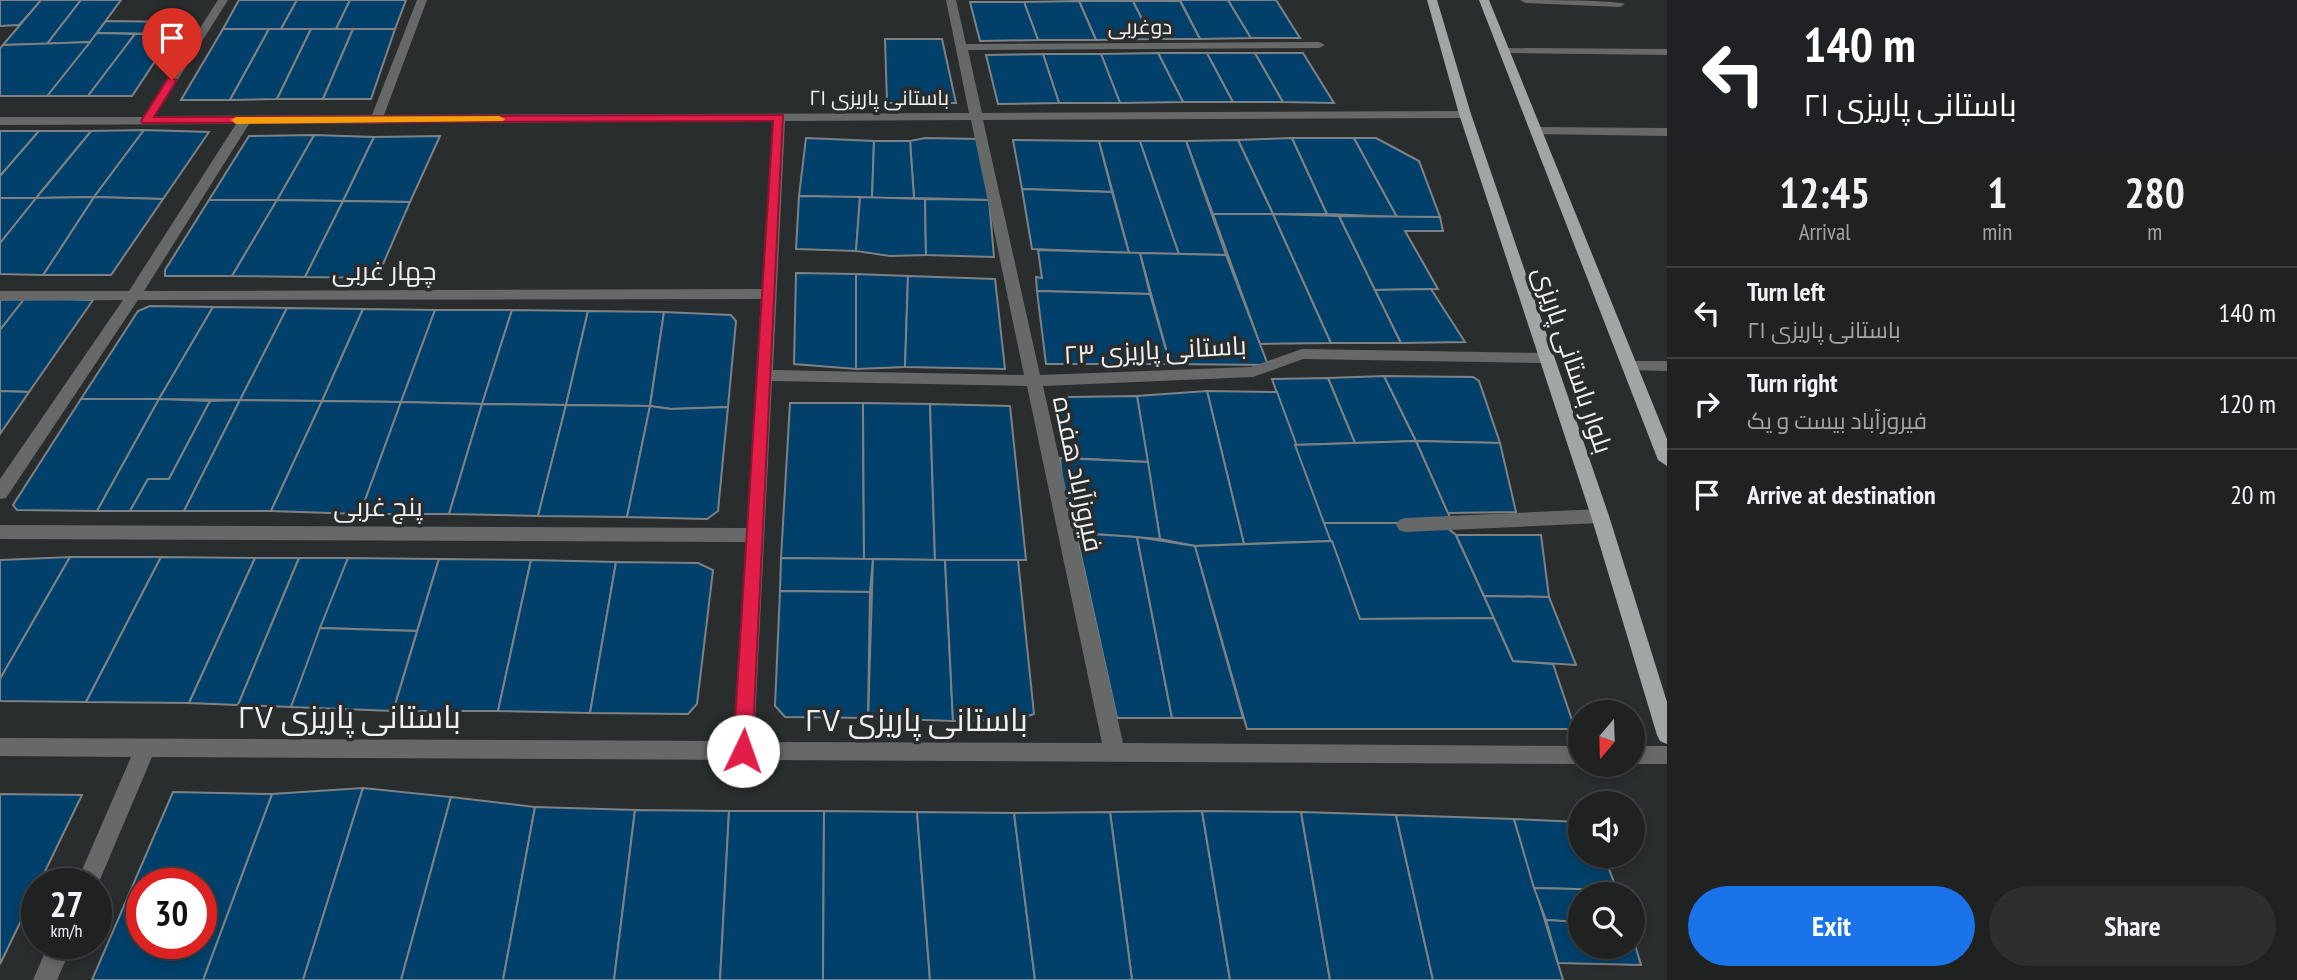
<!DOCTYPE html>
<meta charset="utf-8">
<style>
body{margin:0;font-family:"PT Sans Narrow",Cairo,sans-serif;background:#2d2f2f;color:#f1f3f6;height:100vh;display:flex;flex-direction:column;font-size:26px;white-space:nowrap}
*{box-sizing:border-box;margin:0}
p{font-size:23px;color:#a2a4a5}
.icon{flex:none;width:38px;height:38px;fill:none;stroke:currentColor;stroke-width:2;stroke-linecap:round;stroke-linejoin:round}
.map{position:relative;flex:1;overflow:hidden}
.drawer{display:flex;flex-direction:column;background:#202222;width:630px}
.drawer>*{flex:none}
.hud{background:#202124;color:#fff;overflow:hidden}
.needle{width:46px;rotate:199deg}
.tools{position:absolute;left:1568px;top:700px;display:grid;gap:14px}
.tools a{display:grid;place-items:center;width:77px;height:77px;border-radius:50%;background:#202222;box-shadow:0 4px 10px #0003,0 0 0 2px #3d3f40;font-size:35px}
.speed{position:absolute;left:21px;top:868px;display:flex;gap:14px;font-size:35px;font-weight:700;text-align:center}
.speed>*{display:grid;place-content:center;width:91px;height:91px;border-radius:50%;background:#202222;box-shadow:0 4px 10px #0003,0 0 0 2px #3d3f40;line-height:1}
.speed small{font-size:18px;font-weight:400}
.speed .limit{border:10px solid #d22;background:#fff;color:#111}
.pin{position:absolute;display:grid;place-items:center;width:60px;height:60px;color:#fff;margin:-72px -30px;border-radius:50% 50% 50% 0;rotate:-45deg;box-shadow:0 0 7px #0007}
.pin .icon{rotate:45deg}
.me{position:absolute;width:77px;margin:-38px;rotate:3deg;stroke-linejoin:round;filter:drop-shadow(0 0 5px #0008)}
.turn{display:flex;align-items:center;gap:24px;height:147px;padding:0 21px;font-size:32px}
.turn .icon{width:91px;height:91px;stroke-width:2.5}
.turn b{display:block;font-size:49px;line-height:60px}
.eta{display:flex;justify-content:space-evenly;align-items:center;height:119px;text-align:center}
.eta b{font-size:42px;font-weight:800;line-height:49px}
.action{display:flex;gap:14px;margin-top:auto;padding:14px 21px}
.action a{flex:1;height:80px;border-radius:42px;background:#1a73e8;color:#fff;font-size:28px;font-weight:800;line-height:80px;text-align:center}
.action a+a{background:#2d2f2f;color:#f1f3f6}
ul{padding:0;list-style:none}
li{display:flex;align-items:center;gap:21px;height:91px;padding:0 21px;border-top:2px solid #3d3f40}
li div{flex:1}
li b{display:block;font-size:26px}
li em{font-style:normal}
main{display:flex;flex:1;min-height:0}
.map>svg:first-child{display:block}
</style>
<main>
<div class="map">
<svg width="1667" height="980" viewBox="0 0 1667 980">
<rect width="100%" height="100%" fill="#2a2d2e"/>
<g fill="#01406a" stroke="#7f8284" stroke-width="2" fill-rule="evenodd">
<polygon points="0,0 42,0 19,25 0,26"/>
<polygon points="41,0 81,0 47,44 3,45"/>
<polygon points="81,0 121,0 90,42 47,44"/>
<polygon points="239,0 297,0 281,29 223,29"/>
<polygon points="297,0 350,0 336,29 281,29"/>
<polygon points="350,0 406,0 395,29 336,29"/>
<polygon points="1180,0 1228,0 1251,38 1200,39"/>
<polygon points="1228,0 1276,0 1300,38 1251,38"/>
<polygon points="1079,1 1133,1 1152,39 1096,40"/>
<polygon points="1079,1 1096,40 1038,40 1024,2"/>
<polygon points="1133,1 1180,1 1200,39 1152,39"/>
<polygon points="970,2 1024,2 1038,40 980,41"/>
<polygon points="106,21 180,22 173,34 97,33"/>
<polygon points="223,29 269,29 230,100 181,100"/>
<polygon points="269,29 311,29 277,99 230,100"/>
<polygon points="311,29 353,29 323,99 277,99"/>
<polygon points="353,29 395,29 371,99 323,99"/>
<polygon points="97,33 135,34 88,96 47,96"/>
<polygon points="135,34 173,34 132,96 88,96"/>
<polygon points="885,39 942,39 956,103 887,103"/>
<polygon points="90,42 47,96 0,96 0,49 3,45"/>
<polygon points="1158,53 1207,53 1233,102 1183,102"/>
<polygon points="1158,53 1183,102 1120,103 1101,54"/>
<polygon points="1207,53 1255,53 1283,102 1233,102"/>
<polygon points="1255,53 1303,53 1334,103 1283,102"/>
<polygon points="1043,54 1101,54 1120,103 1059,103"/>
<polygon points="1043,54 1059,103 998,104 986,55"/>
<polygon points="144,130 94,197 36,198 91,131"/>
<polygon points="144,130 209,132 163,199 94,197"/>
<polygon points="0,131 39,131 0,176"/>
<polygon points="39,131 91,131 36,198 0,198 0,176"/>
<polygon points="314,135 374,137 343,201 277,200"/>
<polygon points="314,135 277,200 209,200 249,136"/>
<polygon points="440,136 410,202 343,201 374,137"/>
<polygon points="806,138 874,141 872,198 799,196"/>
<polygon points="925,138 980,139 989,200 914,198 910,141"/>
<polygon points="1292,138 1327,214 1273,214 1238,140"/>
<polygon points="1292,138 1354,138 1397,217 1327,214"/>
<polygon points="1354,138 1376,138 1419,161 1440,217 1397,217"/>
<polygon points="1013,140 1099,141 1112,192 1022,189"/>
<polygon points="1238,140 1273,214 1213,214 1186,141"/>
<polygon points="874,141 910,141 914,198 872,198"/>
<polygon points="1099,141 1140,141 1179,254 1129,253"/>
<polygon points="1140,141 1186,141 1226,255 1179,254"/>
<polygon points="1022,189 1112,192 1129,253 1032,249"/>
<polygon points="799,196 860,197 856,251 796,249"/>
<polygon points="94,197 163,199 111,275 43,275"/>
<polygon points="94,197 43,275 0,274 0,243 36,198"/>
<polygon points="860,197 925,199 926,255 890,256 856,251"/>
<polygon points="0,198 36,198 0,243"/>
<polygon points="925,199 989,200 994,257 926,255"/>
<polygon points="209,200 277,200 232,276 165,276 165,270"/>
<polygon points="277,200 343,201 305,277 232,276"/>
<polygon points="343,201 410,202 377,278 305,277"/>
<polygon points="1213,214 1273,214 1331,343 1260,344"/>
<polygon points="1273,214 1339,216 1401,343 1331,343"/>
<polygon points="1339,216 1440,217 1443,231 1405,231 1438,289 1375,290"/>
<polygon points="1038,250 1140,253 1150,294 1037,291 1036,277 1042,278"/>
<polygon points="1140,253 1226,255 1268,365 1170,364"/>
<polygon points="796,273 856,274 856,369 794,364"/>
<polygon points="856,274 908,276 905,367 856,369"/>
<polygon points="908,276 995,279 1005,369 905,367"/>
<polygon points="1431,289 1465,342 1401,343 1375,290"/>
<polygon points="1037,291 1150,294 1170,364 1046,364"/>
<polygon points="0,298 25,298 0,330"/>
<polygon points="25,298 93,300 29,392 0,391 0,330"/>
<polygon points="150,306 213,307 159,399 81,399 138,311"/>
<polygon points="213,307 287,308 240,400 159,399"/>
<polygon points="287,308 363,309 322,401 240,400"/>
<polygon points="363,309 435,310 401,402 322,401"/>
<polygon points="435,310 512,310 482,404 401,402"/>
<polygon points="512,310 588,311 566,405 482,404"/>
<polygon points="588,311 664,312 650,406 566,405"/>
<polygon points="664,312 731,315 736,321 728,407 671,409 650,406"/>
<polygon points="1384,376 1416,441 1355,443 1328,378"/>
<polygon points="1384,376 1473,377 1479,381 1500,443 1416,441"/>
<polygon points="1328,378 1355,443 1295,445 1272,379"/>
<polygon points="0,391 29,392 0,434"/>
<polygon points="1207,391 1277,392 1332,541 1244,544"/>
<polygon points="1207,391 1244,544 1195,546 1160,539 1137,396"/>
<polygon points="1137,396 1148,462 1067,458 1059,403 1069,397"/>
<polygon points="81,399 159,399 97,511 17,510 13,505"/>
<polygon points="159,399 210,401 169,479 148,479 130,511 97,511"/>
<polygon points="240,400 184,511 130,511 148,479 169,479 210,401"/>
<polygon points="240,400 322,401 271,511 184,511"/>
<polygon points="322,401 401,402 360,514 271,511"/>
<polygon points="401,402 482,404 449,514 360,514"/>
<polygon points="790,403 863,403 864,559 781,558"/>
<polygon points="863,403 930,404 935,560 864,559"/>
<polygon points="482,404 566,405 538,516 449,514"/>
<polygon points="930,404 1010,406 1026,560 935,560"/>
<polygon points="566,405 650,406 627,517 538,516"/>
<polygon points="650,406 671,409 728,407 718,511 707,519 627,517"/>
<polygon points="1416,441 1453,524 1324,523 1295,445"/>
<polygon points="1416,441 1500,443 1516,512 1448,513"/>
<polygon points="1060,458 1148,462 1160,539 1067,532"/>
<polygon points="1324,523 1441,523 1456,535 1494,618 1360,619"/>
<polygon points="1076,533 1137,537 1172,718 1117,718"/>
<polygon points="1456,535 1541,535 1549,597 1484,596"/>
<polygon points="1137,537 1195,546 1243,718 1172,718"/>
<polygon points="1332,541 1360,619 1494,618 1513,661 1553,664 1575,729 1247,729 1195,546"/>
<polygon points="70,557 0,679 0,560"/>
<polygon points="70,557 161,557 86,702 0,701 0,679"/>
<polygon points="161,557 255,558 189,703 86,702"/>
<polygon points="255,558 299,558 238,705 189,703"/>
<polygon points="299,558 348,558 291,707 238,705"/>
<polygon points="348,558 439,559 417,631 320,628"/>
<polygon points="781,558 873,559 870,592 780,591"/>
<polygon points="439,559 531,560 498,711 393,711"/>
<polygon points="873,559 945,560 953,721 868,718"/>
<polygon points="531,560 616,562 590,713 498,711"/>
<polygon points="945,560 1018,560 1034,714 1019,719 953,721"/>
<polygon points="616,562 698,563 713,570 697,704 688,714 590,713"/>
<polygon points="780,591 870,592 868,718 785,717 775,706"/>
<polygon points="1484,596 1549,597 1576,665 1513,661"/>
<polygon points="320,628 417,631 393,711 291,707"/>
<polygon points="363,788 303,980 203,980 272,794"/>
<polygon points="363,788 451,797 401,980 303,980"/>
<path d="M173 792 272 794 203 980H92ZM142 884H201V943H142Z"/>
<polygon points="0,794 82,795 0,964"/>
<polygon points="451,797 535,807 503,980 401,980"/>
<polygon points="535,807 635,810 614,980 503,980"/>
<polygon points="635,810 729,811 720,980 614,980"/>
<polygon points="729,811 824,811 823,980 720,980"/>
<polygon points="824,811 917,812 930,980 823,980"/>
<polygon points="1202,811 1230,980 1132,980 1110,812"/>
<polygon points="1202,811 1301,812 1330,980 1230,980"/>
<polygon points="917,812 1014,813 1035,980 930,980"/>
<polygon points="1110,812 1132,980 1035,980 1014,813"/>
<polygon points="1301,812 1396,815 1433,980 1330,980"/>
<polygon points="1396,815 1514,819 1563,980 1433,980"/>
<polygon points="1514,819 1580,822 1580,856 1604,856 1617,890 1534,888"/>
<polygon points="1534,888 1617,890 1619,894 1580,894 1580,922 1546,920"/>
<polygon points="1546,920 1580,922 1580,947 1633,947 1633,938 1641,965 1558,963"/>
</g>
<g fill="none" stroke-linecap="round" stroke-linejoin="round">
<g fill="#676969" fill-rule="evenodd">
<path d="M218 0H228L155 116 372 115 417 0H427L384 115 969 113 946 0H956L966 44 1319 42 1325 45 1319 48 968 50 982 113 1469 111 1471 114 1465 118 983 120 1040 375 1251 367 1302 349 1545 353 1553 358 1545 363 1303 359 1253 377 1043 386 1123 743 1580 746V764L152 757 96 889V884H76L131 757 0 756V738L733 741 746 542 0 539V525L747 528 761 299 138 300 6 498 0 499V479L123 300 0 301V291H129L236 124 0 125V117H143ZM971 120 1024 375 773 370 785 121ZM773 121 762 289 144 291 249 124ZM772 381 1027 386 1102 743 754 742Z"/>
<path d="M1520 0C1539 0 1613 0 1625 4L1620 7 1525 3Z"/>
<polygon points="1505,48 1667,49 1667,55 1501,53 1499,51"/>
<polygon points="1537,127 1667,128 1667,136 1533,134 1531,131"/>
<polygon points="1632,361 1667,361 1667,371 1626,370 1624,366 1626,362"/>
<polygon points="1600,509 1606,511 1609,516 1606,521 1600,523 1405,532 1399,530 1396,525 1399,520 1405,518"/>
<rect x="1633" y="746" width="34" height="18"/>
<polygon points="49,943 73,943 57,980 33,980"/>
</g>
<g fill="#a1a5a4" fill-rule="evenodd">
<polygon points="1427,0 1437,0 1471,114 1609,516 1667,702 1667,744 1660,741 1657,735 1591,516 1459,114"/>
<polygon points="1479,0 1489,0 1667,439 1667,466 1658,460"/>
</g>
</g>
<polygon fill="#e11d48" stroke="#92132f" stroke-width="2" points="168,78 177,80 154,117 783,115 752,751 749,757 743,759 736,757 733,751 773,121 142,123 141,121"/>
<polygon fill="#f59e0b" points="499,116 505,119 503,121 236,124 231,120 236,117"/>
<g text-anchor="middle" stroke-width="7" stroke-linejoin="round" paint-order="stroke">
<g font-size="21" fill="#f0f2f2" stroke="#2a2d2e">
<text x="1140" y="34">دوغربی</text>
<text x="879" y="105">باستانی پاریزی ۲۱</text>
</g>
<g font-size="26" fill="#f0f2f2" stroke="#2a2d2e">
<text x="384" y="280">چهار غربی</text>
<text transform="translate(1155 350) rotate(-3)" y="9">باستانی پاریزی ۲۳</text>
<text transform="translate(1573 360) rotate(71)" y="9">بلوار باستانی پاریزی</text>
<text transform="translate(1078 474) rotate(78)" y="9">فیروزآباد هفده</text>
<text x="378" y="516">پنج غربی</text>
</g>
<g font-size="32" fill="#f0f2f2" stroke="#2a2d2e">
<text x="349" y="728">باستانی پاریزی ۲۷</text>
<text x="916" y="731">باستانی پاریزی ۲۷</text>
</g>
</g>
</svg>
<div class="tools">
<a><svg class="needle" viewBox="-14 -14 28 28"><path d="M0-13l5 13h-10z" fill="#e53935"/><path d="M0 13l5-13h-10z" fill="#a2a4a5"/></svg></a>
<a><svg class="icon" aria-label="sound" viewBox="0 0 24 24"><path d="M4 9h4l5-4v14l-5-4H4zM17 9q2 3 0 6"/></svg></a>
<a><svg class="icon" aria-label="search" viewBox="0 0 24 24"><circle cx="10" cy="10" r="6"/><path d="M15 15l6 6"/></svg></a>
</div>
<div class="speed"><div>27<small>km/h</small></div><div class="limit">30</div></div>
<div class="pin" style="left:172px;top:80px;background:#d93025"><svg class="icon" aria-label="arrive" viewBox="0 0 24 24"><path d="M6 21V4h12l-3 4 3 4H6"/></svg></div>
<svg class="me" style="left:743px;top:751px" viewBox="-20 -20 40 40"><circle r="19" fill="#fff"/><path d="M0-13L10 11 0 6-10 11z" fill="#e11d48"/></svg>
</div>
<section class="drawer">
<div class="hud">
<div class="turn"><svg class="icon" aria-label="left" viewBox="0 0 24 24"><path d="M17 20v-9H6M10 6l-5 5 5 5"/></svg><div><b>140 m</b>باستانی پاریزی ۲۱</div></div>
</div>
<div class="eta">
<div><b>12:45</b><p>Arrival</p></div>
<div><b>1</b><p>min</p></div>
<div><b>280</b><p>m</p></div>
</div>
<ul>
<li><svg class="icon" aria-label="left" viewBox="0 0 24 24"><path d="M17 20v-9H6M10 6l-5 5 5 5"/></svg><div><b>Turn left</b><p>باستانی پاریزی ۲۱</p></div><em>140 m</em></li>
<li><svg class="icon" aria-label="right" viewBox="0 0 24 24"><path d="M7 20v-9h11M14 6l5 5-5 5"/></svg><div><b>Turn right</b><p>فیروزآباد بیست و یک</p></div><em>120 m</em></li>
<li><svg class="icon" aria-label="arrive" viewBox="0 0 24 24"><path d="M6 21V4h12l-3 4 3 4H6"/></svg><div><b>Arrive at destination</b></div><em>20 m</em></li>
</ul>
<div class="action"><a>Exit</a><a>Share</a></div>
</section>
</main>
